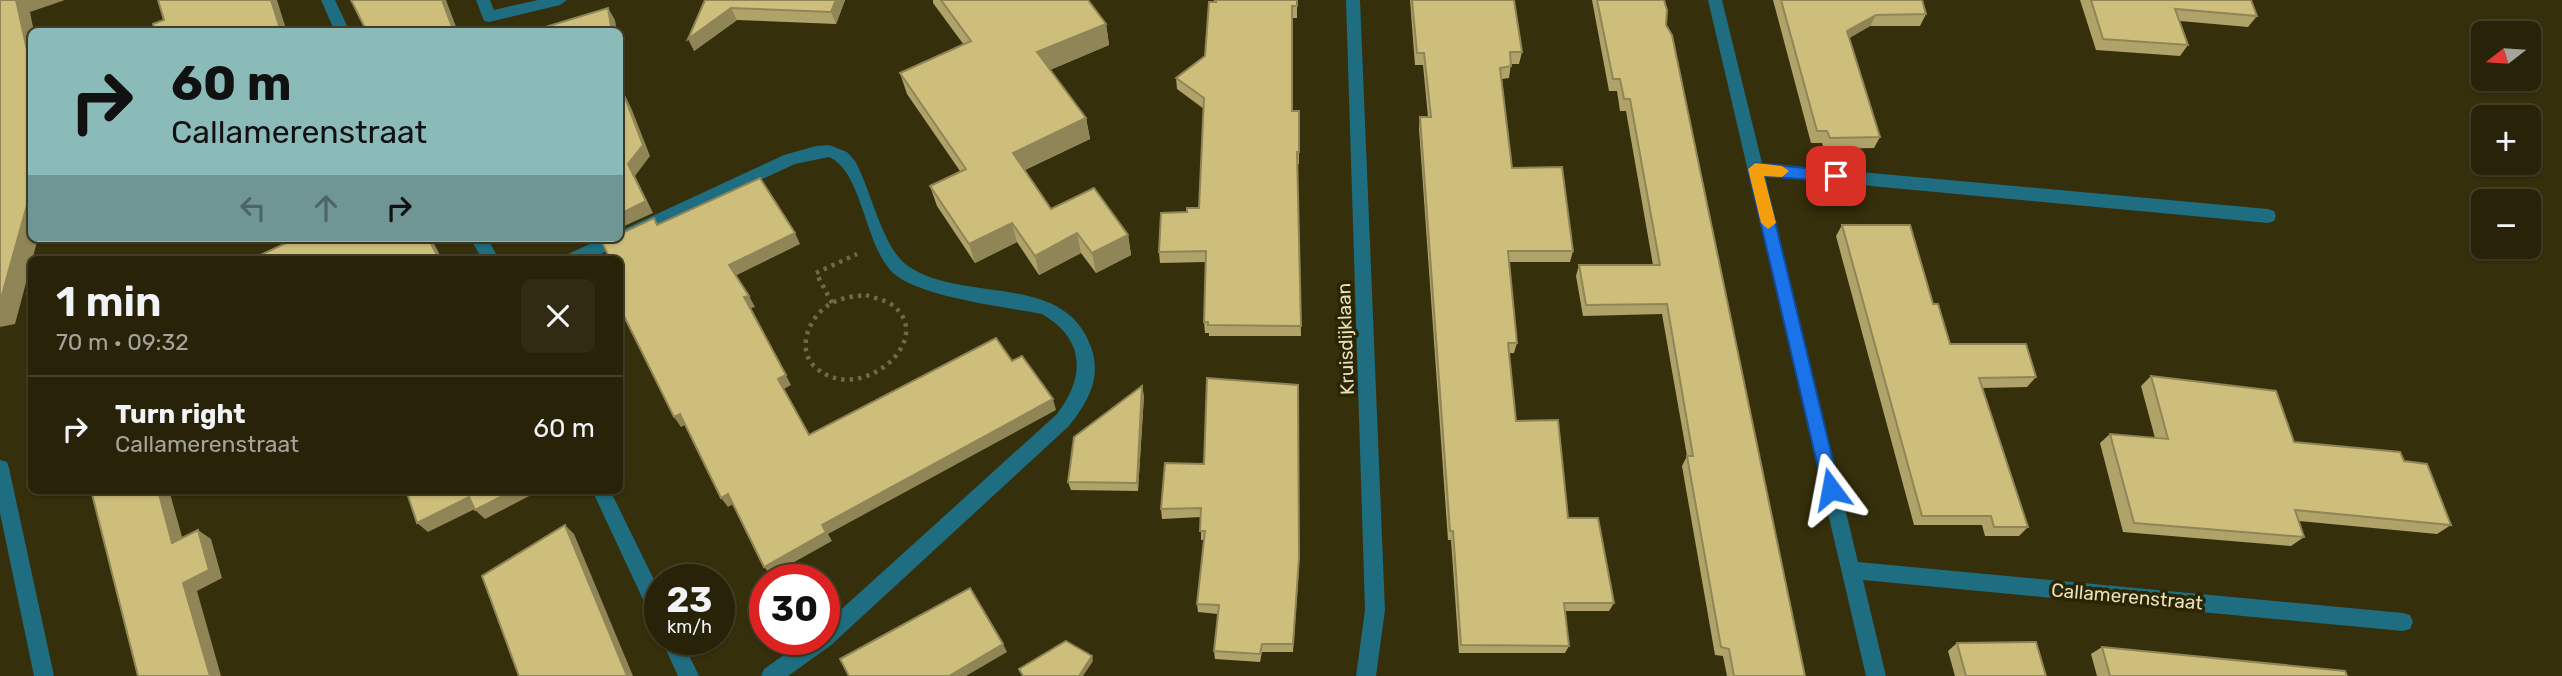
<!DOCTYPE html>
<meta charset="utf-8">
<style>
body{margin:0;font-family:Rubik,sans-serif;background:#302b12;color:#f1f3f6;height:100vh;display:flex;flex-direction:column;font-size:26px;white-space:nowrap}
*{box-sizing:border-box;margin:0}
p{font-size:23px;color:#a5a49c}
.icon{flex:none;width:38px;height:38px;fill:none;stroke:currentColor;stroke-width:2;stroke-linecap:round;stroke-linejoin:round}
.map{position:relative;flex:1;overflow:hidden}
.details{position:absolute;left:28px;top:256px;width:595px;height:238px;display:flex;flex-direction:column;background:#282308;border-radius:10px;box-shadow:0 2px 5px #0004,0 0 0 2px #444029}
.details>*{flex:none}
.hud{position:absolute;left:28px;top:28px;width:595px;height:214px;border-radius:10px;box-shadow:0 2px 5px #0004,0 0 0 2px #444029;background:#8bbbb9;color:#111;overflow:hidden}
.needle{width:46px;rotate:253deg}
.controls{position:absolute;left:2471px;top:21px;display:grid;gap:14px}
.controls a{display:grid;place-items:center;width:70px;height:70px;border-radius:10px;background:#282308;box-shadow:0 2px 5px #0004,0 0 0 2px #444029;font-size:35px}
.speed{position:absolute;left:644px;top:564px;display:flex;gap:14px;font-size:35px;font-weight:700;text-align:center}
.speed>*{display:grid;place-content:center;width:91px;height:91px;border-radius:50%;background:#282308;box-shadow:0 2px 5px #0004,0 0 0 2px #444029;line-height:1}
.speed small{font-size:18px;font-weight:400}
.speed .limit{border:10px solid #d22;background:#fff;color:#111}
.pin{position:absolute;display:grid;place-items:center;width:60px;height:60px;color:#fff;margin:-30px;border-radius:14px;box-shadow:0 4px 10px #0006}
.me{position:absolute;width:77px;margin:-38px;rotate:347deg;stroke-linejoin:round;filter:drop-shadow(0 0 5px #0008)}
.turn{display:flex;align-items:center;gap:24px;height:147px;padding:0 28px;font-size:32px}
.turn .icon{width:91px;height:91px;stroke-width:2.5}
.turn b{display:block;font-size:49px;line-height:60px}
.lanes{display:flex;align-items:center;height:66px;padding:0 28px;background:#0003;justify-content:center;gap:35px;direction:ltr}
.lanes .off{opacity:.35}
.round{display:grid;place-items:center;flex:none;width:74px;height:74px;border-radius:10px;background:#302b12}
.summary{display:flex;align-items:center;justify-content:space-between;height:119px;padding:0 28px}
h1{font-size:42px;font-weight:600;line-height:52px}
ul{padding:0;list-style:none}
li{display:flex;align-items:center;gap:21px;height:105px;padding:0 28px;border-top:2px solid #444029}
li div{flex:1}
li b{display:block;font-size:26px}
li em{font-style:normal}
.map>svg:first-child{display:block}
</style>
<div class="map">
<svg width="2562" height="676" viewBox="0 0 2562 676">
<rect width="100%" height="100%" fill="#362f0b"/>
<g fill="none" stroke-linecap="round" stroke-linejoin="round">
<g stroke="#706946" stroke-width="4.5" stroke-dasharray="3.5 5" stroke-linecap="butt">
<path d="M866 295C874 298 885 300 891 304 938 337 865 403 820 371 794 354 807 318 830 304 840 298 854 296 866 295Z"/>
<polyline points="832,303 816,273 857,254"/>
</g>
<path fill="#1e6d80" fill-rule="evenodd" d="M829 145 847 152 855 161C871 189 882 248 908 266 963 304 1064 271 1091 347 1102 378 1088 402 1069 426L830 646 788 676H761L764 669 807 639H824V625L1057 414C1085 377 1086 340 1042 314 1006 307 919 297 893 273 864 245 863 172 829 157L795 164 590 259H566L568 254 603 238H620V231L784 155 816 146Z"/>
<g fill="#1e6d80" fill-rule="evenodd">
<polygon points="321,0 335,0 350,32 335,32"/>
<polygon points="476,0 490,0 494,10 538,0 567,0 560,5 489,22 484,21"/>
<polygon points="1346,0 1360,0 1385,610 1376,676 1356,676 1365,610"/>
<polygon points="1708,0 1722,0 1762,163 2268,209 2274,211 2276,216 2274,221 2268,223 1765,176 1858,562 2403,613 2410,615 2413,622 2410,629 2403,631 1863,580 1886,676 1866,676"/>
<polygon points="470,238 487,238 499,259 482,259"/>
<polygon points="0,460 7,462 9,468 54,676 34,676 0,513"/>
<polygon points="592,490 610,490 660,592 660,623 653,621"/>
<polygon points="661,639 681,639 699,676 678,676"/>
</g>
</g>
<g fill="#b0a36a">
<polygon points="705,0 845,0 836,24 737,20 694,51"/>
<polygon points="933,0 1088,0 1106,24 1109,45 1050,70 1086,118 1090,139 1025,170 1051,209 1128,235 1131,255 1096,273 1081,253 1039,275 1017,242 975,263 937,206 930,186 960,171 907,94 900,73 964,45 933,3"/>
<polygon points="1214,0 1297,0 1297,18 1292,18 1292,111 1299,111 1299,164 1297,164 1301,336 1209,336 1209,333 1205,333 1204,322 1206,262 1160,263 1159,252 1187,212 1199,208 1204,109 1177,89 1176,78 1205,56"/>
<polygon points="1410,0 1514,0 1522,52 1519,64 1511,64 1509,78 1502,79 1512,168 1573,251 1570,262 1509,262 1517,343 1514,353 1509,353 1516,421 1614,603 1609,611 1565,611 1569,646 1565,653 1459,653 1451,540 1448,540 1419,129 1420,117 1428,117 1423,65 1415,65"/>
<polygon points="1592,0 1664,0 1666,25 1805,676 1727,676 1723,656 1715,655 1682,466 1687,456 1662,314 1583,316 1576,276 1579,265 1653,265 1626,111 1620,111 1617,91 1609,91"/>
<polygon points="1773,0 1922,0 1926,14 1920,26 1870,26 1849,38 1880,137 1874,148 1824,149 1822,143 1811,143"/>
<polygon points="2080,0 2251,0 2257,16 2248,27 2180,21 2188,45 2180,56 2096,50"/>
<polygon points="1842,225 1933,304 1950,344 2036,377 2027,387 1982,388 2028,527 2019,536 1985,536 1982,525 1914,525 1836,236"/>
<polygon points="2151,376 2294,442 2404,461 2451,525 2437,534 2299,521 2304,537 2291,546 2123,532 2100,443 2110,434 2155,438 2141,386"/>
<polygon points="1144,395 1138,491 1071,490 1068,482"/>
<polygon points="1165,463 1299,567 1293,652 1262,652 1260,662 1215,659 1214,651 1218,614 1198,612 1197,604 1204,540 1201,540 1201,517 1162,519 1161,509"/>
<polygon points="1957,643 2046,676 1955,676 1948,651"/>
<polygon points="2102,647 2347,676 2097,676 2091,654"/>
</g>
<g fill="#908556">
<polygon points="16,0 65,0 30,12 34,32 32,32 32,72"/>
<polygon points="271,0 277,0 287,32 281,32"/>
<polygon points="442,0 446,0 458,32 454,32"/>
<polygon points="836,0 845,0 836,24 831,12"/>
<polygon points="608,8 615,20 617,32 612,32"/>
<polygon points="731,8 737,20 694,51 688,39"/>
<polygon points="1876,15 1870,26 1841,43 1847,31"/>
<polygon points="1106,24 1109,45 1042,73 1037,52"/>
<polygon points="620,85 632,110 650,156 635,176 653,213 620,228 620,214 628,164"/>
<polygon points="1086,118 1090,139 1018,173 1013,153"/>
<polygon points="29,198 32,198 32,238 38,238 15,324 0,327 0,302"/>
<polygon points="1012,223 1017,242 975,263 969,244"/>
<polygon points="795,233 800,244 735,276 729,265"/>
<polygon points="1077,233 1081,253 1039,275 1035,256"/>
<polygon points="1128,235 1131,255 1096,273 1092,253"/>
<polygon points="428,238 431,238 442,259 439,259"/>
<polygon points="749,296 755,307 751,308 791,385 784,389 778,379 744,297"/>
<polygon points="1142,386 1144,395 1138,491 1137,483"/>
<polygon points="1053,399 1056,410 828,534 832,541 771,575 764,567 822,525"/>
<polygon points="680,414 687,424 681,427 674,417"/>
<polygon points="158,490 169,490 186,551 172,543"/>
<polygon points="514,490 541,490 485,519 475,510"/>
<polygon points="728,494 735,503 728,507 721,498"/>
<polygon points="469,497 479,507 428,532 417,523"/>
<polygon points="565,525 574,534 633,676 627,676"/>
<polygon points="198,530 211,539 222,578 197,591 221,676 210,676 183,583"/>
<polygon points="1003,644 1007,652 966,676 949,676"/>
<polygon points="1092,656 1093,661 1083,676 1079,676"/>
</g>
<g fill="#cdbe7b" stroke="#908556" stroke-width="2">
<polygon points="0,0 16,0 32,72 32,198 29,198 0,302"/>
<polygon points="158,0 271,0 281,32 155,32 153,24 164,20"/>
<polygon points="351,0 442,0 454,32 367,32"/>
<polygon points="705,0 836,0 831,12 731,8 688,39"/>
<polygon points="941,0 1088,0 1106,24 1037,52 1086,118 1013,153 1051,209 1094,188 1128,235 1092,253 1077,233 1035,256 1012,223 969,244 930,186 966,169 900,73 971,41"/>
<polygon points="1215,0 1297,0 1297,6 1292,6 1292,111 1299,111 1299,152 1297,152 1301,326 1208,325 1208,322 1204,322 1206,251 1159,252 1161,213 1187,212 1187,208 1199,208 1204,98 1176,78 1205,56 1209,2 1216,2"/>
<polygon points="1412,0 1514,0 1522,52 1510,52 1511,66 1500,68 1512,168 1562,167 1573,251 1508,251 1517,343 1508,343 1516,421 1558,420 1568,518 1598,518 1614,603 1564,603 1569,646 1461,645 1453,531 1450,531 1420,117 1431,117 1424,53 1417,53"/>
<polygon points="1597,0 1664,0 1667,10 1666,25 1672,35 1805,676 1734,676 1729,649 1721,647 1687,456 1693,456 1667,304 1586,305 1579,265 1660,265 1630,99 1624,99 1620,79 1613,79"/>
<polygon points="1781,0 1922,0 1926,14 1876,15 1847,31 1880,137 1830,138 1827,131 1817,131"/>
<polygon points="2091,0 2251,0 2257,16 2175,9 2188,45 2103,39"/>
<polygon points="608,8 612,32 529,32"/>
<polygon points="620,87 625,98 643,145 628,164 646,201 620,214"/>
<polygon points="760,178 795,233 729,265 749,296 744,297 786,375 778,379 809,435 996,338 1012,361 1022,356 1053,399 822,525 826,532 764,567 728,494 721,498 680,414 674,417 620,308 620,259 610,259 602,242 610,238 620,238 620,234 654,218 657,225"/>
<polygon points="1842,225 1910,225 1933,304 1938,304 1950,344 2026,344 2036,377 1979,378 2028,527 1994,527 1991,516 1922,516"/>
<polygon points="297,238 428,238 439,259 252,259"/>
<polygon points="2151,376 2276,391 2294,442 2400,452 2404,461 2427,464 2451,525 2295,510 2304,537 2134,523 2110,434 2168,439"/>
<polygon points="1207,378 1298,385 1299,558 1293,644 1262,644 1260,654 1214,651 1219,605 1197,604 1205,531 1200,531 1201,508 1161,509 1165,463 1204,464"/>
<polygon points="1142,386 1137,483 1068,482 1074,437"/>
<polygon points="91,490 158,490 172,543 198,530 209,570 183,583 210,676 138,676"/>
<polygon points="406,490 514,490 475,510 469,497 417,523"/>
<polygon points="565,525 627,676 519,676 482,576"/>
<polygon points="970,588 1003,644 949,676 849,676 840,659"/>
<polygon points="1066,641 1092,656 1079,676 1023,676 1019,669"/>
<polygon points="2036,642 2046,676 1966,676 1957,643"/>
<polygon points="2102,647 2345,671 2347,676 2110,676"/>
</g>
<polygon fill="#1a73e8" stroke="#114b97" stroke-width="2" points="1755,163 1836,171 1844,176 1836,182 1764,176 1840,489 1837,495 1831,497 1825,495 1823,489 1748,169"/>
<polygon fill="#f59e0b" points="1755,163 1782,166 1789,171 1782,177 1764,176 1776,223 1768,229 1761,223 1748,169"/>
<g text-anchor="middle" stroke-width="7" stroke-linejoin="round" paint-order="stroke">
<g font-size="19" fill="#e7e0bf" stroke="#2c2501">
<text transform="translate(1345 339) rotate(-92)" y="7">Kruisdijklaan</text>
<text transform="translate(2127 596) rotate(5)" y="7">Callamerenstraat</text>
</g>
</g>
</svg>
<div class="controls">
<a><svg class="needle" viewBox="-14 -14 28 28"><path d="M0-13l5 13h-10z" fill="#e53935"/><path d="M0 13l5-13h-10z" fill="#a5a49c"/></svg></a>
<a>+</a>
<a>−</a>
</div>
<div class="speed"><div>23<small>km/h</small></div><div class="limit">30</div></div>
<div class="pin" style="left:1836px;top:176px;background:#d93025"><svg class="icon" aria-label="arrive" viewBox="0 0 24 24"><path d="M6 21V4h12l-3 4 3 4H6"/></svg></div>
<svg class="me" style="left:1831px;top:489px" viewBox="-20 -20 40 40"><path d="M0-17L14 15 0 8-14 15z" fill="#1a73e8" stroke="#fff" stroke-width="4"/></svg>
<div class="hud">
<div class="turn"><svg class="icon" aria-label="right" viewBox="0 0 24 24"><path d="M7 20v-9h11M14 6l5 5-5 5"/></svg><div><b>60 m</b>Callamerenstraat</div></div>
<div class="lanes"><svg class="icon off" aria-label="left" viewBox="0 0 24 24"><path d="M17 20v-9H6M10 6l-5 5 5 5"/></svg><svg class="icon off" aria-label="ahead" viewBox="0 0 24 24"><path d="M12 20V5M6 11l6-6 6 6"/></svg><svg class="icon" aria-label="right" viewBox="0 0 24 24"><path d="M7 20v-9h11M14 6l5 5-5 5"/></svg></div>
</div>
<section class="details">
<div class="summary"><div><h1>1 min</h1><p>70 m · 09:32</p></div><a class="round"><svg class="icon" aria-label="close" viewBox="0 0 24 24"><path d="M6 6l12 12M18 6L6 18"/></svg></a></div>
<ul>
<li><svg class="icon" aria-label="right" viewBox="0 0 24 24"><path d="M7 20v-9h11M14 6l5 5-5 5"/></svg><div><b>Turn right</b><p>Callamerenstraat</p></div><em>60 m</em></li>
</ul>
</section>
</div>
